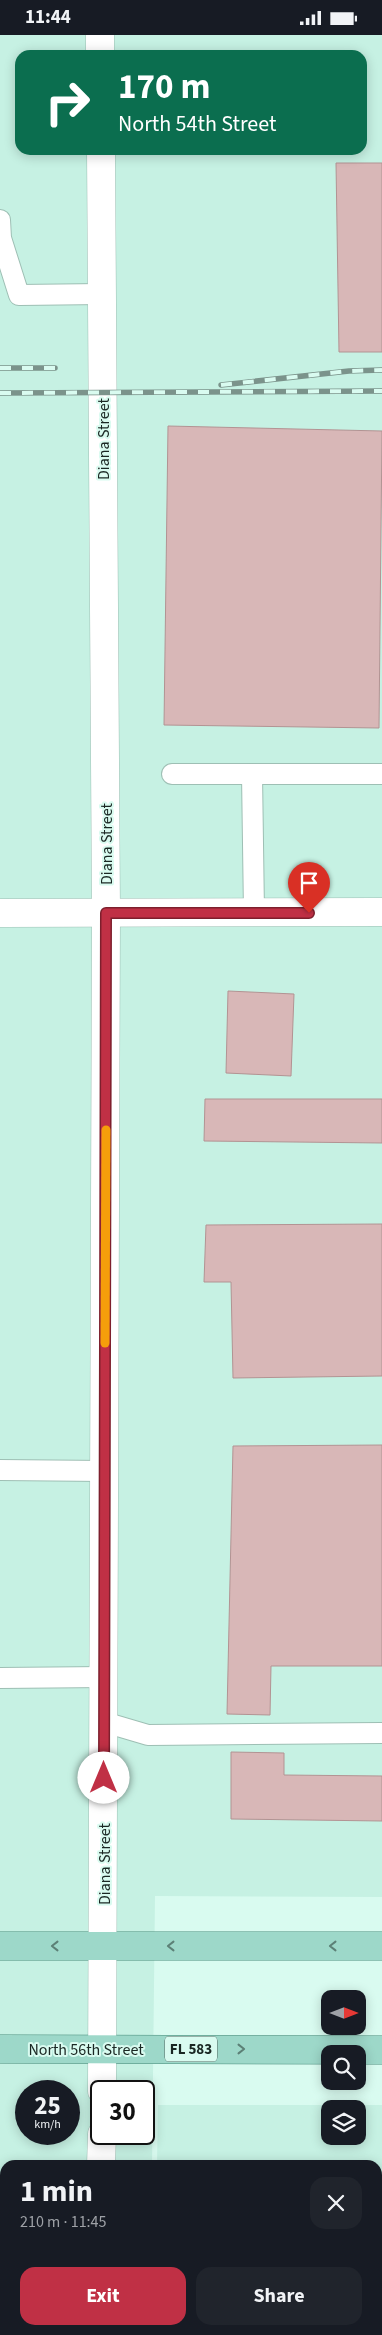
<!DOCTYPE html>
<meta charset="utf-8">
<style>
body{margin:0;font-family:"Source Sans 3",sans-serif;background:#20242c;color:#f1f3f6;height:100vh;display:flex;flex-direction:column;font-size:19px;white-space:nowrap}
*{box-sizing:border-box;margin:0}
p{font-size:16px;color:#9ea1a6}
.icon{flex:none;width:28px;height:28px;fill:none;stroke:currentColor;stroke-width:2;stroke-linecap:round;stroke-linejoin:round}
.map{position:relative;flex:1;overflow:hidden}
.drawer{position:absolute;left:0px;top:2125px;width:382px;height:175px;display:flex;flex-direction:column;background:#171b24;border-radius:15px 15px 0 0;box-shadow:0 2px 12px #0003}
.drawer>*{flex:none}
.guide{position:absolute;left:15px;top:15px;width:352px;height:105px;border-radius:15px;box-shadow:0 2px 12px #0003;background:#0b6e4f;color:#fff;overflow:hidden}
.needle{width:32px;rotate:90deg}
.fabs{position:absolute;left:321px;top:1955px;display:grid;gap:10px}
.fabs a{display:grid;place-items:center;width:45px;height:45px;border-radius:10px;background:#171b24;box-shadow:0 2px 12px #0003;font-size:25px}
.speed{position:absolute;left:15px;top:2045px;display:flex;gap:10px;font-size:25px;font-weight:700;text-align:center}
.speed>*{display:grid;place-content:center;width:65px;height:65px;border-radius:50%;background:#171b24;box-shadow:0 2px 12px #0003;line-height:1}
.speed small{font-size:12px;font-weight:400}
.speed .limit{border:2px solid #111;border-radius:8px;background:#fff;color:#111}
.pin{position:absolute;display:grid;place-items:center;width:42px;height:42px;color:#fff;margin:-51px -21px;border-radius:50% 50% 50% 0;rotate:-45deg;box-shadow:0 0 5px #0007}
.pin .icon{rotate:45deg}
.me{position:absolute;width:55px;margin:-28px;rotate:0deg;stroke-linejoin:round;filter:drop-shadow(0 0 4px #0008)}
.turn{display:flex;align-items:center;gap:18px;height:105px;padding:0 20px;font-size:22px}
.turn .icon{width:65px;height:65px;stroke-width:2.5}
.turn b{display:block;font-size:35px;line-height:42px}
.round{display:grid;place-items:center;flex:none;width:52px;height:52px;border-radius:15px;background:#20242c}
.overview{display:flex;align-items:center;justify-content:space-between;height:85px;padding:0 20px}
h1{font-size:30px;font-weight:700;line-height:38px}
.cta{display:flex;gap:10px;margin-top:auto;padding:10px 20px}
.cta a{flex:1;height:58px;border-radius:15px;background:#c03045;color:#fff;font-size:20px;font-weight:700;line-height:58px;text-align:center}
.cta a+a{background:#20242c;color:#f1f3f6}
.status{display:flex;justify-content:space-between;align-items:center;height:35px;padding:0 25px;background:#171b24;direction:ltr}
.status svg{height:14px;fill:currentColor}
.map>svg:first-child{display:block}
</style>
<div class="status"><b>11:44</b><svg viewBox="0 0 49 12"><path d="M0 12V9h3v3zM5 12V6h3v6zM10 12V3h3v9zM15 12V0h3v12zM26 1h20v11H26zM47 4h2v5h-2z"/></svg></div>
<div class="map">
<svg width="382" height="2300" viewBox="0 0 382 2300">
<rect width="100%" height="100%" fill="#d9fbf0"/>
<g fill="#c6f1e3" fill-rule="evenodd">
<path d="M0 0H382V1862L155 1861 152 2130H5V2295H149V2300H0ZM20 20H362V115H20ZM26 2056H69V2099H26ZM101 2056H144V2099H101Z"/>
<path d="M158 2070H382V2300H156V2295H378V2130H157ZM330 2074H358V2101H330Z"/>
</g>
<g fill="#d8b7b7" stroke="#b29393">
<polygon points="336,128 382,128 382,317 339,317"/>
<polygon points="168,391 382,396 379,693 164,690"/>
<polygon points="228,956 294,959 291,1041 226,1038"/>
<polygon points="205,1064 382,1064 382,1108 204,1106"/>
<polygon points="382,1189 382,1341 233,1343 231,1247 204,1247 206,1190"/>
<polygon points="382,1410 382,1631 271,1631 270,1680 227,1679 233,1411"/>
<polygon points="231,1717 284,1718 284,1740 382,1741 382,1786 231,1784"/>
</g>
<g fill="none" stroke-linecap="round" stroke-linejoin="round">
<g stroke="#9ebfb4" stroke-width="22">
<g id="lane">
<polyline points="0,185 1,203 19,260 102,259"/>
<polyline points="172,739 382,739"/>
<polyline points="252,739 254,878"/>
<polyline points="0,1435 105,1436"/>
<polyline points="0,1643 105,1642"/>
<polyline points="104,1687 148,1700 382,1698"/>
<polyline points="0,2177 5,2177"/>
<polyline points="0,2252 5,2252"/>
</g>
</g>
<g stroke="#9ebfb4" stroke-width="29">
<g id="street">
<polyline points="100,0 100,20"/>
<polyline points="101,115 106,878 102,2056"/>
<polyline points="0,878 382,877"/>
<polyline points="101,2130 102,2099"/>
<polyline points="100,2300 100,2295"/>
</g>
</g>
<g stroke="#458978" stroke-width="29">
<g id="primary">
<polyline points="0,1911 382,1911"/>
<polyline points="0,2014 382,2015"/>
</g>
</g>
<use href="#lane" stroke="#fff" stroke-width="20"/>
<use href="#street" stroke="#fff" stroke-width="28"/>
<use href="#primary" stroke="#9dd8c9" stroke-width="28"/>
<g stroke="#7b938b" stroke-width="5.5">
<g id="rail">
<polyline points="0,333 55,333"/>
<polyline points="221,350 349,336 382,335"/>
<polyline points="0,358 382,356"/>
</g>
</g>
<use href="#rail" stroke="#d9fbf0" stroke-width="4" stroke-dasharray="11" stroke-linecap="butt"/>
</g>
<defs><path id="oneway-chevron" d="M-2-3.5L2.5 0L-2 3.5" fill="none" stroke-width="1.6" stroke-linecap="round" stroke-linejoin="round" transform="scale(1.25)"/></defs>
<g stroke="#5c8076">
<use href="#oneway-chevron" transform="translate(55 1911) rotate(180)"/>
<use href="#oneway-chevron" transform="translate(171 1911) rotate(-180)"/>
<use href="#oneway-chevron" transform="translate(333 1911) rotate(-180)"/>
<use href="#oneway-chevron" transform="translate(241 2014)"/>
</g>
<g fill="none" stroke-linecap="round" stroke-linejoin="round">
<g stroke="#7d1f2d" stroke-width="12">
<polyline id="route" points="104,1743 106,878 309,878"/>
</g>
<use href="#route" stroke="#c03045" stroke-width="9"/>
<polyline stroke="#f59e0b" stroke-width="9" points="105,1308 106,1095"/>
</g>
<g text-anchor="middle" stroke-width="4" stroke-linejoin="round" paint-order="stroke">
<rect fill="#d9fbf0" stroke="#536760" stroke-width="1" x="165" y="2001.5" width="52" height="25" rx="4"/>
<g font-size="15" font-weight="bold" fill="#1a2723">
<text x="191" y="2019">FL 583</text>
</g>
<g font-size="16" fill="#1a2723" stroke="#d9fbf0">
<text transform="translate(103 404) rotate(-90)" y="6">Diana Street</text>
<text transform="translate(106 809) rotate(-90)" y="6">Diana Street</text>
<text transform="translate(104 1829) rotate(-90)" y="6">Diana Street</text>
<text x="86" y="2020">North 56th Street</text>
</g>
</g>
</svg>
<div class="fabs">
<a><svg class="needle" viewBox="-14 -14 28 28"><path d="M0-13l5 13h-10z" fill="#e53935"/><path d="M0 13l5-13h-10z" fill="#9ea1a6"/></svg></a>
<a><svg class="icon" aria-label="search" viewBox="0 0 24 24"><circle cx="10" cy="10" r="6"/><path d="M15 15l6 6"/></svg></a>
<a><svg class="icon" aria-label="layers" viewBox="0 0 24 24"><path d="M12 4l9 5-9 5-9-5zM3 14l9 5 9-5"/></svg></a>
</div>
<div class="speed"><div>25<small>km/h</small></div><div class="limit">30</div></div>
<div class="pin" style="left:309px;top:878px;background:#d93025"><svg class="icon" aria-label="arrive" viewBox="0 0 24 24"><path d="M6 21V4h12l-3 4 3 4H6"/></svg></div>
<svg class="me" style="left:104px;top:1743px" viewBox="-20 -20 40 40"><circle r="19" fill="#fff"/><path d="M0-13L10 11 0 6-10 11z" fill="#c03045"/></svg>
<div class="guide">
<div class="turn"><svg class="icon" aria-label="right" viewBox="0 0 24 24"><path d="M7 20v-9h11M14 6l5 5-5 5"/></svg><div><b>170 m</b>North 54th Street</div></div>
</div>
<section class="drawer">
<div class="overview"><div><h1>1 min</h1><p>210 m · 11:45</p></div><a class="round"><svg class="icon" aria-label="close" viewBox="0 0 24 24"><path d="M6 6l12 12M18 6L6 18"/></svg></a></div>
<div class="cta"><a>Exit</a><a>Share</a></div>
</section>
</div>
